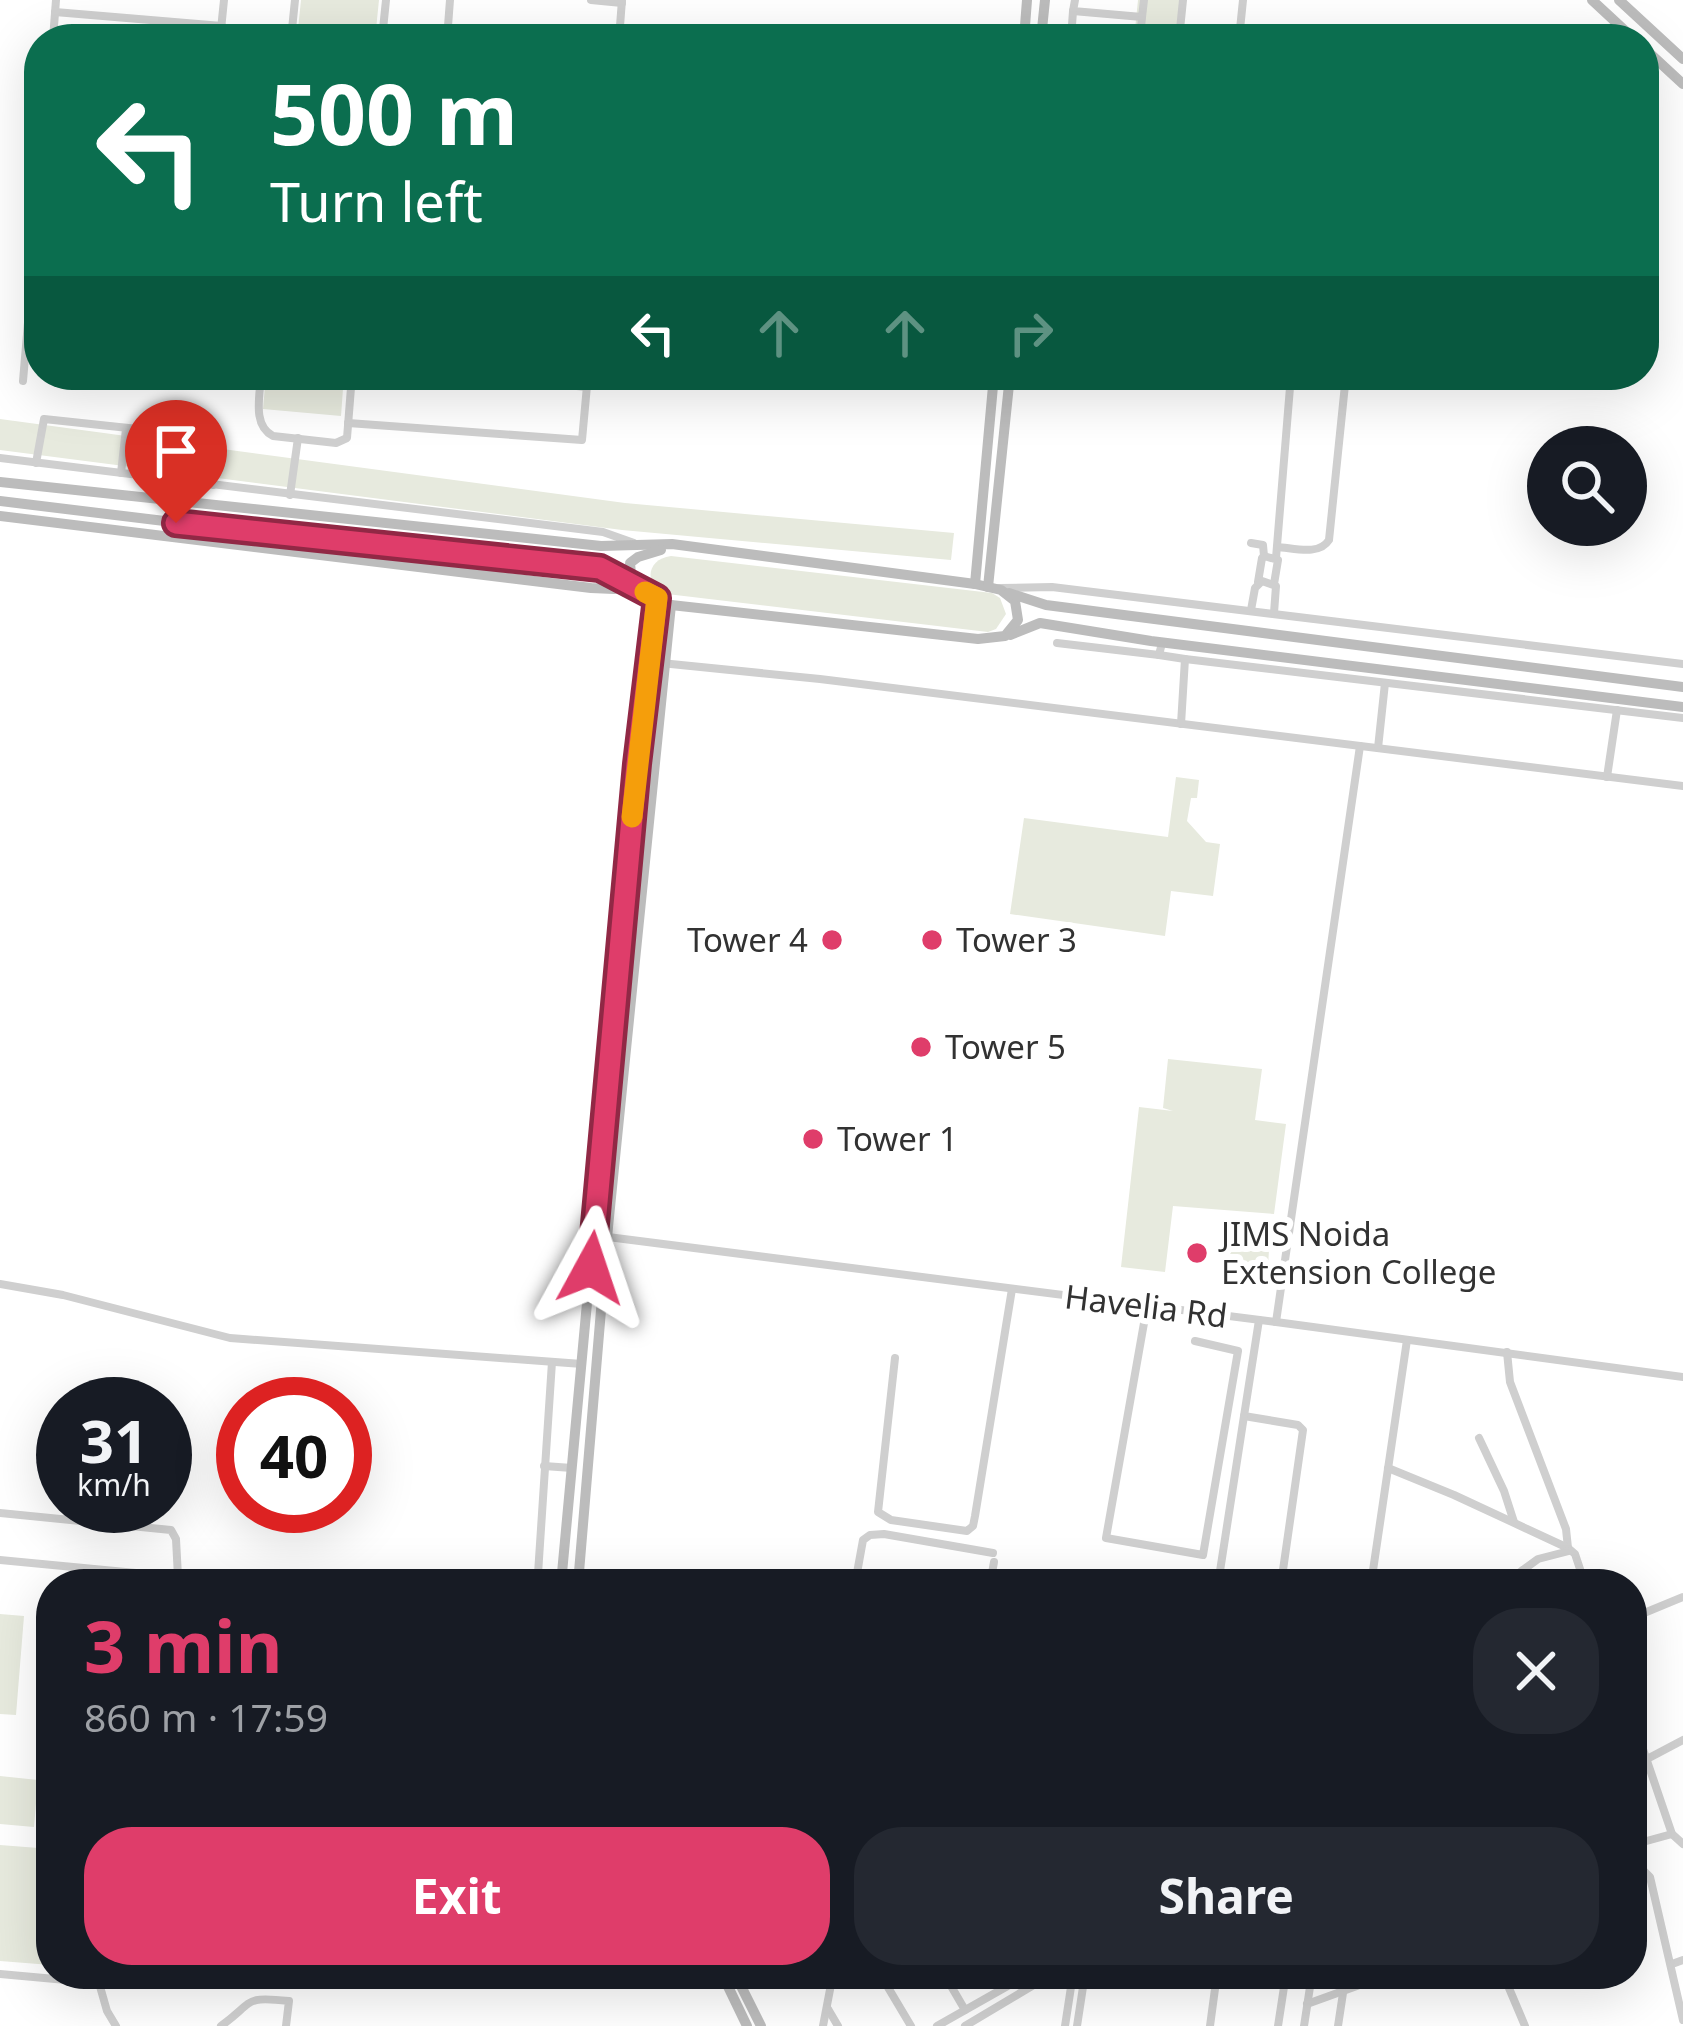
<!DOCTYPE html>
<meta charset="utf-8">
<style>
body{margin:0;font-family:"Noto Sans",sans-serif;background:#242831;color:#f1f3f6;height:100vh;display:flex;flex-direction:column;font-size:45px;white-space:nowrap}
*{box-sizing:border-box;margin:0}
p{font-size:39px;color:#9ea1a6}
.icon{flex:none;width:66px;height:66px;fill:none;stroke:currentColor;stroke-width:2;stroke-linecap:round;stroke-linejoin:round}
.map{position:relative;flex:1;overflow:hidden}
.sheet{position:absolute;left:36px;top:1569px;width:1611px;height:420px;display:flex;flex-direction:column;background:#171b24;border-radius:48px;box-shadow:0 12px 48px #0002}
.sheet>*{flex:none}
.hud{position:absolute;left:24px;top:24px;width:1635px;height:366px;border-radius:48px;box-shadow:0 12px 48px #0002;background:#0b6e4f;color:#fff;overflow:hidden}
.tools{position:absolute;left:1527px;top:426px;display:grid;gap:24px}
.tools a{display:grid;place-items:center;width:120px;height:120px;border-radius:50%;background:#171b24;box-shadow:0 12px 48px #0002;font-size:60px}
.speed{position:absolute;left:36px;top:1377px;display:flex;gap:24px;font-size:60px;font-weight:700;text-align:center}
.speed>*{display:grid;place-content:center;width:156px;height:156px;border-radius:50%;background:#171b24;box-shadow:0 12px 48px #0002;line-height:1}
.speed small{font-size:30px;font-weight:400}
.speed .limit{border:18px solid #d22;background:#fff;color:#111}
.pin{position:absolute;display:grid;place-items:center;width:102px;height:102px;color:#fff;margin:-123px -51px;border-radius:50% 50% 50% 0;rotate:-45deg;box-shadow:0 0 12px #0007}
.pin .icon{rotate:45deg}
.me{position:absolute;width:132px;margin:-66px;rotate:5deg;stroke-linejoin:round;filter:drop-shadow(0 0 9px #0008)}
.turn{display:flex;align-items:center;gap:42px;height:252px;padding:0 48px;font-size:54px}
.turn .icon{width:156px;height:156px;stroke-width:2.5}
.turn b{display:block;font-size:84px;line-height:102px}
.lanes{display:flex;align-items:center;height:114px;padding:0 48px;background:#0003;justify-content:center;gap:60px;direction:ltr}
.lanes .off{opacity:.35}
.round{display:grid;place-items:center;flex:none;width:126px;height:126px;border-radius:48px;background:#242831}
.headline{display:flex;align-items:center;justify-content:space-between;height:204px;padding:0 48px}
h1{font-size:72px;font-weight:700;line-height:90px;color:#df3d6a}
.primary-button{display:flex;gap:24px;margin-top:auto;padding:24px 48px}
.primary-button a{flex:1;height:138px;border-radius:48px;background:#df3d6a;color:#fff;font-size:48px;font-weight:700;line-height:138px;text-align:center}
.primary-button a+a{background:#242831;color:#f1f3f6}
.map>svg:first-child{display:block}
</style>
<div class="map">
<svg width="1683" height="2026" viewBox="0 0 1683 2026">
<rect width="100%" height="100%" fill="#fff"/>
<g fill="#e7eade">
<polygon points="301,0 379,0 375,39 297,39"/>
<polygon points="1138,0 1180,0 1176,39 1134,39"/>
<polygon points="170,24 217,28 216,39 169,39"/>
<polygon points="266,375 344,375 341,416 263,409"/>
<polygon points="0,419 625,503 954,533 951,560 622,530 0,450"/>
<path d="M671 556 992 593 1000 598 1006 614 996 629 988 632 667 594C643 586 646 559 671 556Z"/>
<polygon points="1176,777 1199,780 1197,798 1191,798 1187,821 1206,842 1220,844 1213,896 1171,891 1165,936 1010,914 1024,818 1168,837"/>
<polygon points="1168,1059 1262,1069 1255,1120 1286,1124 1274,1214 1173,1206 1165,1272 1121,1267 1139,1107 1173,1111 1163,1108"/>
<polygon points="1229,1222 1264,1232 1269,1250 1267,1284 1221,1279"/>
<polygon points="0,1614 24,1616 16,1715 0,1714"/>
<polygon points="0,1776 38,1780 34,1827 0,1824"/>
<polygon points="0,1845 51,1849 51,1965 0,1961"/>
<polygon points="158,1974 281,1974 280,1984"/>
</g>
<g fill="none" stroke-linecap="round" stroke-linejoin="round">
<g stroke="#cfcfcf" stroke-width="8">
<polyline points="591,0 622,3"/>
<polyline points="1075,0 1073,11 1142,17 1140,39"/>
<polyline points="55,12 222,26"/>
<polyline points="1142,17 1144,0"/>
<polyline points="53,39 56,0"/>
<polyline points="220,39 224,0"/>
<polyline points="291,39 295,0"/>
<polyline points="382,39 386,0"/>
<polyline points="447,39 450,0"/>
<polyline points="619,39 622,0"/>
<polyline points="1071,39 1073,11"/>
<polyline points="1179,39 1183,0"/>
<polyline points="1239,39 1243,0"/>
<path d="M261 375C260 396 252 425 273 436L336 443 347 438 352 375"/>
<polyline points="460,375 587,387"/>
<polyline points="23,381 39,193"/>
<polyline points="348,423 582,440 588,375"/>
<polyline points="0,458 603,532 634,543"/>
<polyline points="36,463 44,419 194,435 211,441 214,453 213,485"/>
<polyline points="121,473 126,429"/>
<polyline points="290,495 298,438"/>
<polyline points="1251,543 1263,545 1264,556"/>
<path d="M1277 547C1294 548 1319 556 1329 540L1346 375"/>
<polyline points="1276,558 1291,375"/>
<polyline points="1258,582 1262,558 1264,556 1278,560 1274,584"/>
<polyline points="999,588 1052,587 1683,664"/>
<polyline points="1251,610 1255,588 1262,581 1276,586 1274,613"/>
<polyline points="1057,643 1159,655"/>
<polyline points="1162,643 1159,655 1185,659 1683,718"/>
<polyline points="661,663 820,679 1683,786"/>
<polyline points="1181,724 1185,659"/>
<polyline points="1378,748 1385,683"/>
<polyline points="1607,777 1617,710"/>
<polyline points="608,1237 1276,1322 1683,1377"/>
<polyline points="0,1284 63,1295 230,1338 582,1364"/>
<polyline points="1147,1306 1106,1538 1203,1555 1238,1351 1195,1341"/>
<polyline points="1259,1320 1244,1416 1298,1425 1303,1430 1281,1584"/>
<polyline points="1276,1322 1360,746"/>
<polyline points="1507,1352 1510,1382 1566,1529 1568,1548"/>
<polyline points="895,1358 878,1512 891,1520 967,1531 973,1526 975,1516 1012,1289"/>
<polyline points="1479,1438 1504,1491 1514,1522"/>
<polyline points="544,1466 572,1468"/>
<polyline points="1388,1468 1454,1495 1568,1548 1575,1554 1585,1584"/>
<polyline points="0,1513 171,1530 176,1539 178,1577"/>
<polyline points="107,1523 108,1506"/>
<polyline points="0,1560 251,1584"/>
<polyline points="1523,1570 1525,1584"/>
<polyline points="538,1574 552,1362"/>
<polyline points="855,1584 863,1540 870,1535 884,1534 993,1553"/>
<polyline points="909,1584 919,1575 939,1579 944,1584"/>
<polyline points="990,1584 994,1562"/>
<polyline points="1218,1584 1244,1416"/>
<polyline points="1371,1584 1407,1340"/>
<polyline points="1504,1584 1538,1559 1569,1551"/>
<polyline points="1632,1618 1683,1597"/>
<polyline points="1632,1717 1672,1834 1683,1844"/>
<polyline points="1647,1759 1683,1740"/>
<polyline points="1632,1845 1672,1834"/>
<polyline points="1632,1859 1650,1877 1683,2020"/>
<polyline points="1672,1964 1683,1960"/>
<polyline points="0,1974 99,1983 107,2011 116,2026"/>
<polyline points="880,1974 911,2026"/>
<polyline points="944,1974 965,2010"/>
<polyline points="1503,1974 1525,2026"/>
<polyline points="1307,2004 1390,1974"/>
<polyline points="828,2009 838,2026"/>
<path d="M221 2026C255 2001 243 1996 289 2001L286 2026"/>
<polyline points="823,2026 833,1974"/>
<polyline points="937,2026 1029,1974"/>
<polyline points="965,2026 1052,1974"/>
<polyline points="1065,2026 1073,1974"/>
<polyline points="1077,2026 1085,1974"/>
<polyline points="1210,2026 1217,1974"/>
<polyline points="1278,2026 1286,1974"/>
<polyline points="1304,2026 1312,1974"/>
<polyline points="1338,2026 1343,1993"/>
</g>
<g stroke="#bcbcbc" stroke-width="10">
<polyline points="1592,0 1634,39"/>
<polyline points="1619,0 1683,59"/>
<polyline points="1024,39 1027,0"/>
<polyline points="1041,39 1045,0"/>
<polyline points="1644,48 1683,84"/>
<polyline points="0,482 601,546 672,544 975,584 1001,590 1015,601 1018,620 1005,636 978,639 671,605 600,568 263,533 0,501"/>
<polyline points="0,516 591,588 614,589 632,585"/>
<polyline points="975,584 994,375"/>
<polyline points="632,585 630,563 638,557 661,550"/>
<polyline points="988,587 1010,375"/>
<polyline points="1009,593 1046,605 1683,687"/>
<polyline points="1010,635 1040,623 1151,641 1683,707"/>
<polyline points="561,1584 637,763 657,598"/>
<polyline points="578,1584 608,1227 671,605"/>
<polyline points="722,1974 747,2026"/>
<polyline points="735,1974 761,2026"/>
</g>
</g>
<g fill="none" stroke-linecap="round" stroke-linejoin="round">
<g stroke="#912845" stroke-width="30">
<polyline id="route" points="176,523 600,568 657,598 637,764 591,1268"/>
</g>
<use href="#route" stroke="#df3d6a" stroke-width="21"/>
<polyline stroke="#f59e0b" stroke-width="21" points="632,817 657,598 645,592"/>
</g>
<g fill="#df3d6a" stroke="#fff" stroke-width="4.5">
<circle cx="832" cy="940" r="12"/>
<circle cx="932" cy="940" r="12"/>
<circle cx="921" cy="1047" r="12"/>
<circle cx="813" cy="1139" r="12"/>
<circle cx="1197" cy="1253" r="12"/>
</g>
<g text-anchor="middle" stroke-width="12" stroke-linejoin="round" paint-order="stroke">
<g font-size="33" fill="#323232" stroke="#fff" text-anchor="start">
<text x="808" y="952" text-anchor="end">Tower 4</text>
<text x="956" y="952">Tower 3</text>
<text x="945" y="1059">Tower 5</text>
<text x="837" y="1151">Tower 1</text>
<text x="1221" y="1246">JIMS Noida<tspan x="1221" dy="38">Extension College</tspan></text>
</g>
<g font-size="33" fill="#323232" stroke="#fff">
<text transform="translate(1146 1306) rotate(7)" y="12">Havelia Rd</text>
</g>
</g>
</svg>
<div class="tools">
<a><svg class="icon" aria-label="search" viewBox="0 0 24 24"><circle cx="10" cy="10" r="6"/><path d="M15 15l6 6"/></svg></a>
</div>
<div class="speed"><div>31<small>km/h</small></div><div class="limit">40</div></div>
<div class="pin" style="left:176px;top:523px;background:#d93025"><svg class="icon" aria-label="arrive" viewBox="0 0 24 24"><path d="M6 21V4h12l-3 4 3 4H6"/></svg></div>
<svg class="me" style="left:591px;top:1268px" viewBox="-20 -20 40 40"><path d="M0-17L14 15 0 8-14 15z" fill="#df3d6a" stroke="#fff" stroke-width="4"/></svg>
<div class="hud">
<div class="turn"><svg class="icon" aria-label="left" viewBox="0 0 24 24"><path d="M17 20v-9H6M10 6l-5 5 5 5"/></svg><div><b>500 m</b>Turn left</div></div>
<div class="lanes"><svg class="icon" aria-label="left" viewBox="0 0 24 24"><path d="M17 20v-9H6M10 6l-5 5 5 5"/></svg><svg class="icon off" aria-label="ahead" viewBox="0 0 24 24"><path d="M12 20V5M6 11l6-6 6 6"/></svg><svg class="icon off" aria-label="ahead" viewBox="0 0 24 24"><path d="M12 20V5M6 11l6-6 6 6"/></svg><svg class="icon off" aria-label="right" viewBox="0 0 24 24"><path d="M7 20v-9h11M14 6l5 5-5 5"/></svg></div>
</div>
<section class="sheet">
<div class="headline"><div><h1>3 min</h1><p>860 m · 17:59</p></div><a class="round"><svg class="icon" aria-label="close" viewBox="0 0 24 24"><path d="M6 6l12 12M18 6L6 18"/></svg></a></div>
<div class="primary-button"><a>Exit</a><a>Share</a></div>
</section>
</div>
